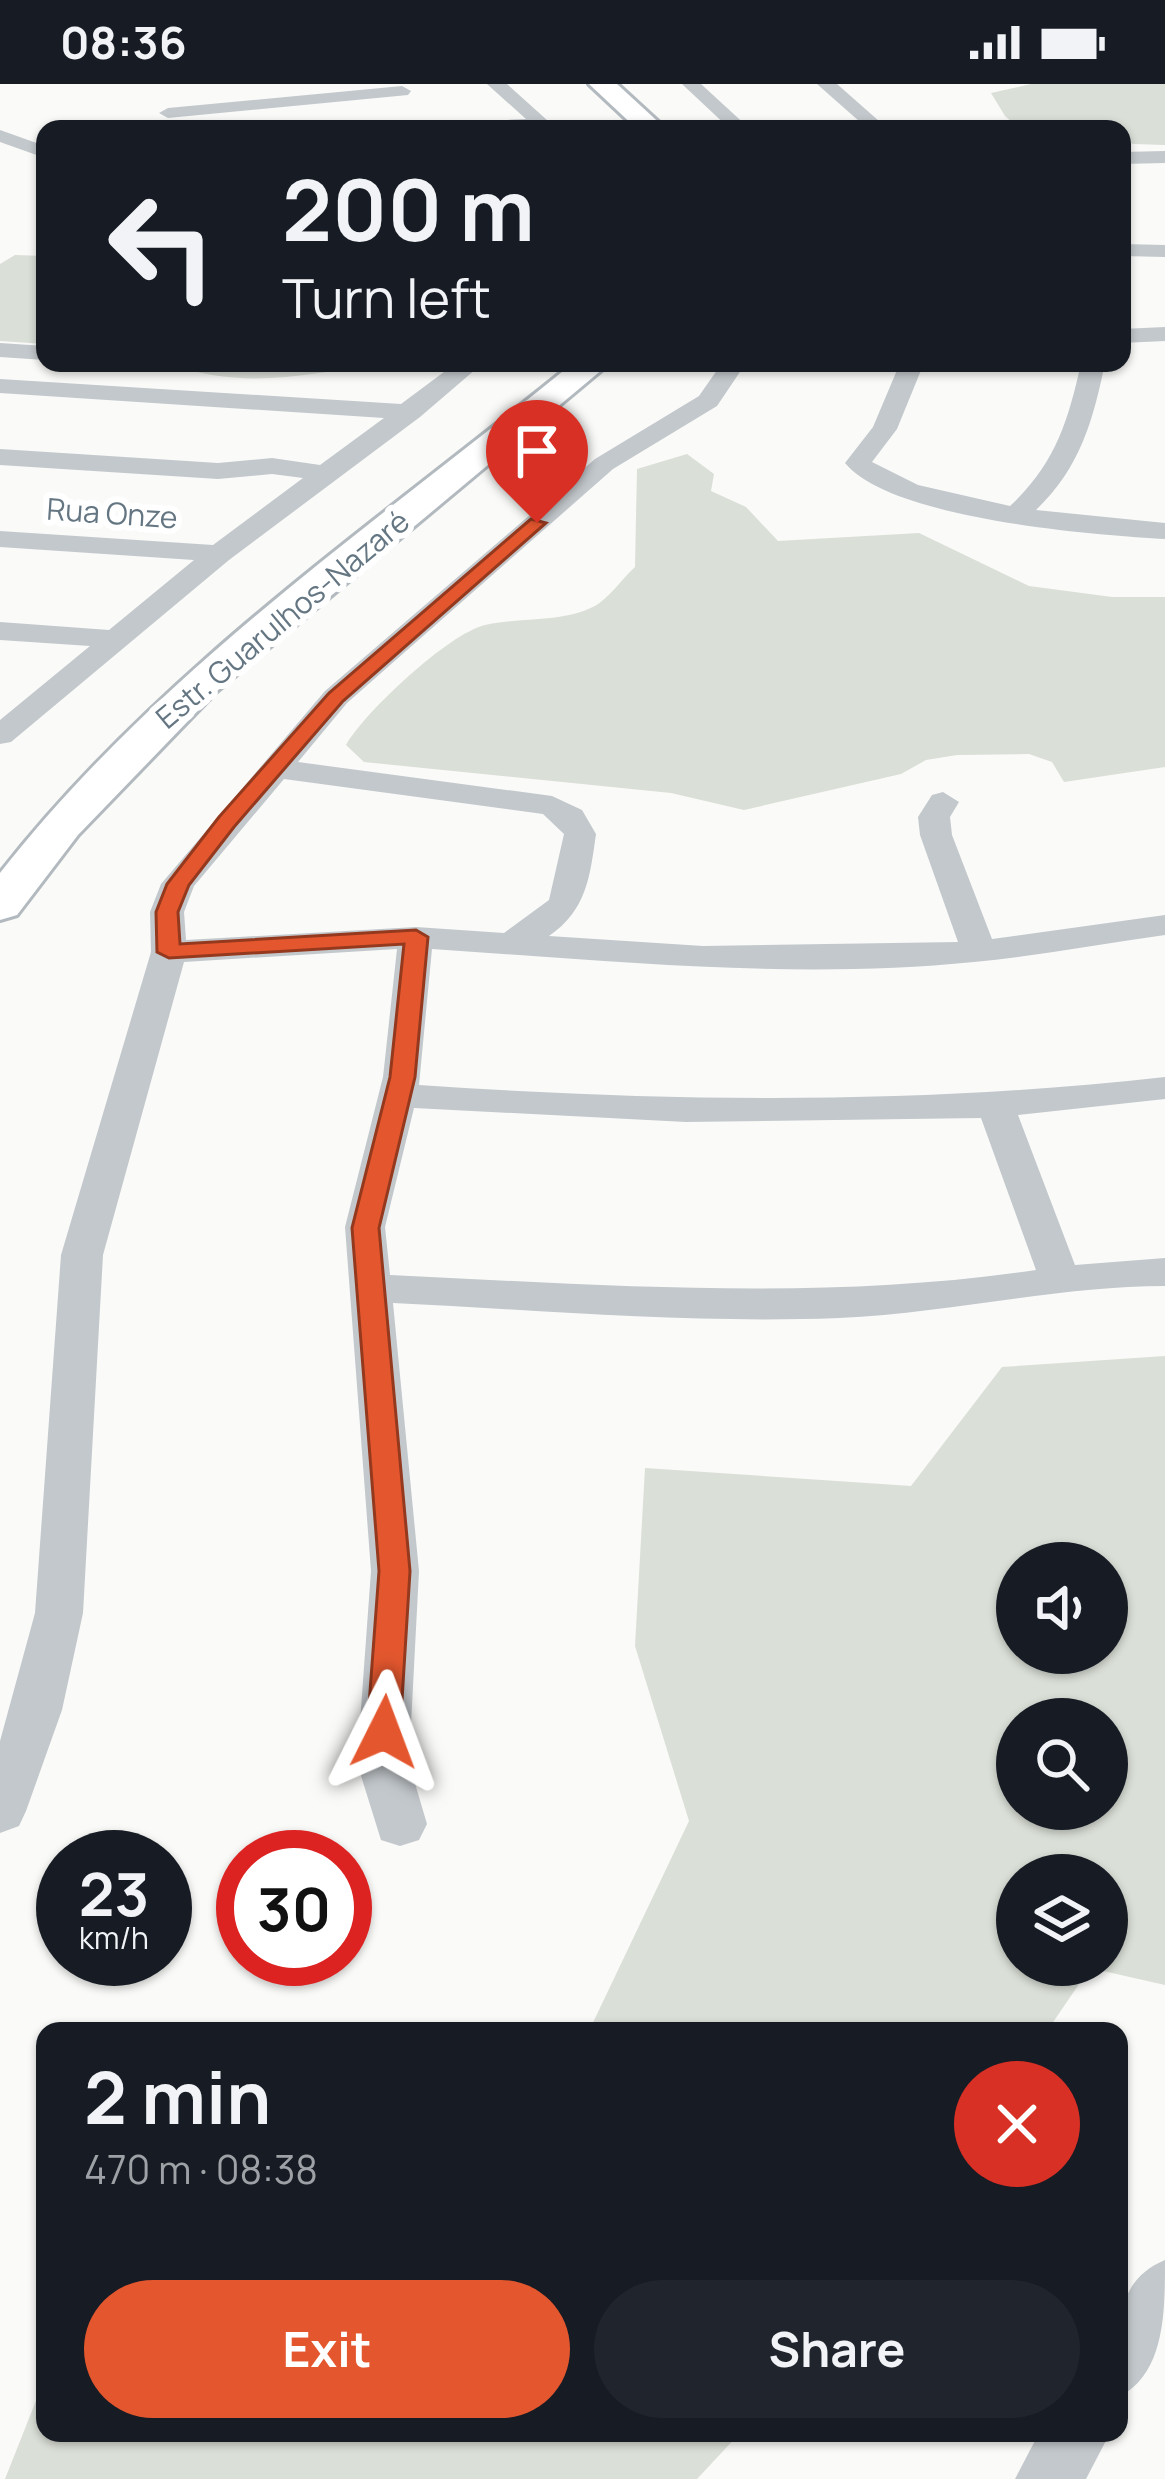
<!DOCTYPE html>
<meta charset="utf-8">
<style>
body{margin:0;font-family:Manrope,sans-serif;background:#20242c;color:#f1f3f6;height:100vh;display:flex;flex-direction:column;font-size:45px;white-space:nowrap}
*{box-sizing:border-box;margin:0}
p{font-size:39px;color:#9ea1a6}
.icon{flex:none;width:66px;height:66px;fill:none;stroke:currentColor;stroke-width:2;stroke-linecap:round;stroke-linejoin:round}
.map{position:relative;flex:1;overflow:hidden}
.details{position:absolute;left:36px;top:1938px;width:1092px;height:420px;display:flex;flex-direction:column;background:#171b24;border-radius:24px;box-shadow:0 3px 9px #0004}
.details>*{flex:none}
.banner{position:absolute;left:36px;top:36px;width:1095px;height:252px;border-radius:24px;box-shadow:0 3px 9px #0004;background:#171b24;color:#f1f3f6;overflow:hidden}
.buttons{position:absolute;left:996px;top:1458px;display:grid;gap:24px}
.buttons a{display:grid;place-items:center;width:132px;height:132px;border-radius:50%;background:#171b24;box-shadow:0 3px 9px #0004;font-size:60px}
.speed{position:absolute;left:36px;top:1746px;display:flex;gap:24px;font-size:60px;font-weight:700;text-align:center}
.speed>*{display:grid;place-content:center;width:156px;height:156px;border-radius:50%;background:#171b24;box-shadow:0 3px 9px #0004;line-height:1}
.speed small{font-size:30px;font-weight:400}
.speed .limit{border:18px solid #d22;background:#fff;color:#111}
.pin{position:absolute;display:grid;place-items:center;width:102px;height:102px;color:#fff;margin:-123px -51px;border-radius:50% 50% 50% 0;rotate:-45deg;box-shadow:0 0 12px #0007}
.pin .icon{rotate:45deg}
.me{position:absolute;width:132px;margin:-66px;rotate:3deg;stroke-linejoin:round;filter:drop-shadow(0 0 9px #0008)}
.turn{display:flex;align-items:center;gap:42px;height:252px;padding:0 48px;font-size:54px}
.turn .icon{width:156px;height:156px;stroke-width:2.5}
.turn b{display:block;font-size:84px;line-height:102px}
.round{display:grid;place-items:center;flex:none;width:126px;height:126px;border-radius:63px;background:#20242c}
.summary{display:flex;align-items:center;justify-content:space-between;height:204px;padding:0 48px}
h1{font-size:72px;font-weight:700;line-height:90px}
.primary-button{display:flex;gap:24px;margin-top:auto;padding:24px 48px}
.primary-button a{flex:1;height:138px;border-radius:72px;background:#e4572e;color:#fff;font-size:48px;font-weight:700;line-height:138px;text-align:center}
.primary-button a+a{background:#20242c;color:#f1f3f6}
.status{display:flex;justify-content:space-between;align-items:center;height:84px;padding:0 60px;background:#171b24;direction:ltr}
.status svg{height:33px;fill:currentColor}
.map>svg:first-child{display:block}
</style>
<div class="status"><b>08:36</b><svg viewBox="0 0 49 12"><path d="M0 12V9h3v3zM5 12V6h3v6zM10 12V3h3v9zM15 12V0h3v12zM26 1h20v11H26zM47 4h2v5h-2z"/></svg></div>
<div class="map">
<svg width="1165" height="2395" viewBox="0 0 1165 2395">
<rect width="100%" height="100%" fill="#fafaf8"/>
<g fill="#dadfd7" fill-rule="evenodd">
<polygon points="1031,0 1165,0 1165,61 1133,60 1122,55 1122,45 1020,45 1005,32 991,9"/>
<polygon points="15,171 45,172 45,260 0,257 0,180"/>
<path d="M166 279H379C302 292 242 306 166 279Z"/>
<path d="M687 370 714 390 711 407 746 423 778 457 919 449 1029 502 1112 513H1165V683L1064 698 1052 678 1029 670 957 671 926 676 901 690 744 726 671 709 364 678 346 661C365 628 448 550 485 541 520 533 562 539 595 522 609 514 623 494 635 483L637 385Z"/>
<path d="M1165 1272V1901L1090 1884 1047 1947H589L689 1737 635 1562 645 1384 911 1402 1002 1283ZM1107 1479V1569H1017V1479ZM1107 1635V1725H1017V1635ZM1107 1791V1881H1017V1791Z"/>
<polygon points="45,2294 45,2349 740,2349 697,2395 5,2395"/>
</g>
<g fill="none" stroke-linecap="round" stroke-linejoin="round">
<g stroke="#b3babf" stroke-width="6">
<g id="secondary">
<polygon points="589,0 617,0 666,45 637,45"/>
<path d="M573 279H610L217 607 78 751 17 831 0 836V789C160 585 374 441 573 279Z"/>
</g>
</g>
<g fill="#c3c8cc" fill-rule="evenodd">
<polygon points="487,0 507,0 557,45 421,45 430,39 526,35"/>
<polygon points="682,0 701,0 750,45 730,45"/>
<polygon points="817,0 837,0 888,45 868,45"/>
<polygon points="402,2 411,7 408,11 168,34 159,29 168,24"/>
<polygon points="0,46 45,62 45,74 0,58"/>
<polygon points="1165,67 1165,79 1122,80 1122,68"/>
<polygon points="1122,160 1165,161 1165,173 1122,172"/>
<polygon points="1165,243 1165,257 1122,259 1122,245"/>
<polygon points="0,259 45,262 45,276 0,273"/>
<polygon points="456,279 483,279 420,333 229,476 11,658 0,660 0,636 90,562 0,556 0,538 109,546 194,476 0,463 0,447 213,461 303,394 272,390 218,395 0,381 0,365 218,379 272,374 320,381 384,334 0,309 0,295 401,320"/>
<path d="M722 279H746L717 322 613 385 347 619 298 678 552 712 582 726 596 750C590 792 587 826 549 852L703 862 958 858 920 751 918 733 932 711 943 708 959 718 950 733 952 751 992 855 1165 831V851C1101 860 1038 872 974 878 794 896 612 877 432 865L419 1001C669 1018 916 1021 1165 993V1015L1018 1031 1075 1181 1165 1174V1202C1058 1202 949 1229 839 1234 691 1240 541 1226 393 1219L419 1487 409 1679 427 1740 419 1756 400 1762 381 1756 357 1679 371 1487 345 1143 383 993 397 865 184 878 103 1171 83 1529 62 1626 26 1727 19 1742 0 1749V1657L35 1529 61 1171 151 868 150 828 161 800 325 607 595 375 699 312ZM284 695 543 730 564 750 549 816 504 849 416 843 186 856 184 828 194 802ZM414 1024 686 1038 981 1034 1036 1186C821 1218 606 1201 390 1191L385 1143Z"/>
<path d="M900 279H924L897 345 872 378 918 401 1010 422C1055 380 1068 338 1081 279H1105C1093 337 1080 384 1036 426L1165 439V455C1092 451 891 435 845 379L873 343Z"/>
<path d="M1165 2176C1165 2229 1165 2289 1119 2313 1119 2261 1107 2200 1165 2176Z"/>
<polygon points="1039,2349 1110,2349 1086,2395 1015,2395"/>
</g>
<use href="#secondary" fill="#fff" fill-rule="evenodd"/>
</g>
<polygon fill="#e4572e" stroke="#94391e" stroke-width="3" points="531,435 546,439 343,617 234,743 189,801 178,828 180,860 416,846 428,853 415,993 379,1144 410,1487 400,1648 395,1657 384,1661 372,1657 367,1648 379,1487 352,1144 390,993 404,860 169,874 157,868 156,828 167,800 219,733 329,609"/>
<g text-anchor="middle" stroke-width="12" stroke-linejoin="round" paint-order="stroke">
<g font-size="30" fill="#657683" stroke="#fff">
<text transform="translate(112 430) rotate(4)" y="10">Rua Onze</text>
<text transform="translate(283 536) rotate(-40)" y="10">Estr. Guarulhos-Nazaré</text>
</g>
</g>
</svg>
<div class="buttons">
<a><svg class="icon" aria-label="sound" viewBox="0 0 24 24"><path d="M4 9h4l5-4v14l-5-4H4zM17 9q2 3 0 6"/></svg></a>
<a><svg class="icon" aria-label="search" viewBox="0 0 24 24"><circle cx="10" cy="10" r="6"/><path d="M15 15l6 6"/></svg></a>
<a><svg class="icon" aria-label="layers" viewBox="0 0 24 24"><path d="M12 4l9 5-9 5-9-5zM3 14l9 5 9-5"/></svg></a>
</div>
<div class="speed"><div>23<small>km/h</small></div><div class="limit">30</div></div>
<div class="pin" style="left:537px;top:439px;background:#d93025"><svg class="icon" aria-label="arrive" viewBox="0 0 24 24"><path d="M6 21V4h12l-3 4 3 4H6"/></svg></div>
<svg class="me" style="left:384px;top:1648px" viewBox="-20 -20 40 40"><path d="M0-17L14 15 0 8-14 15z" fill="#e4572e" stroke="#fff" stroke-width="4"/></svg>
<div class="banner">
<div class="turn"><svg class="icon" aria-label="left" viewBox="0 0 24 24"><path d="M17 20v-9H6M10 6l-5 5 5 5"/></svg><div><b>200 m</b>Turn left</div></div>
</div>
<section class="details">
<div class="summary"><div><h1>2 min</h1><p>470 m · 08:38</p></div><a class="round" style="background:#d93025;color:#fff"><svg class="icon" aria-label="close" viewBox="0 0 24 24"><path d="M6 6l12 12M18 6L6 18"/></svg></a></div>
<div class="primary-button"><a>Exit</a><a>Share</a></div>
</section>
</div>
